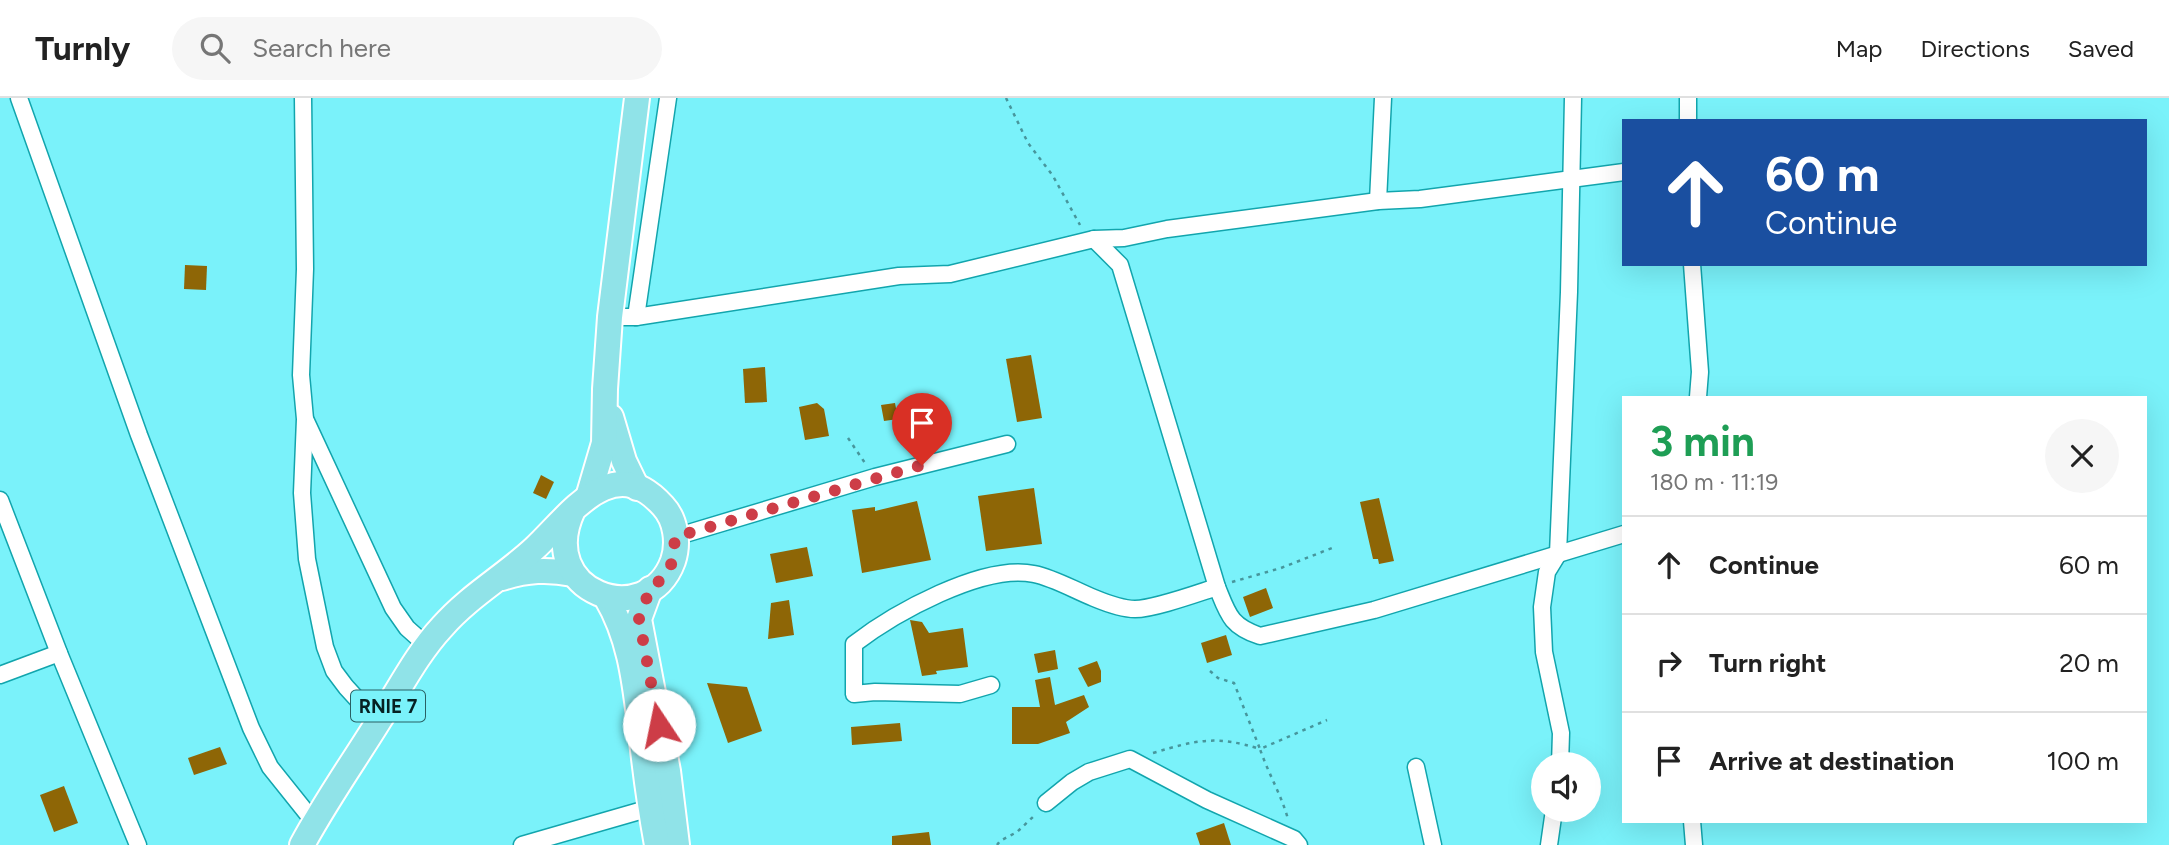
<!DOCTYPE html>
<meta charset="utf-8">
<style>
body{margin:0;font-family:Figtree,sans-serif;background:#f6f6f6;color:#222;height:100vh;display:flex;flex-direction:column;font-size:26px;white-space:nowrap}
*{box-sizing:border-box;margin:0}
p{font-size:23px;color:#767676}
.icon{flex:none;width:38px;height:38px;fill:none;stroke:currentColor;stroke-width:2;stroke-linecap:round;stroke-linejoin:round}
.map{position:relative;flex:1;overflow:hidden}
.sheet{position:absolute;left:1622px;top:298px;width:525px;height:427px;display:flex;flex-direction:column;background:#fff;border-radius:0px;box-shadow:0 7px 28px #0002}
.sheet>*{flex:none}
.top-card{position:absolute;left:1622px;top:21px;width:525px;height:147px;border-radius:0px;box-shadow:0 7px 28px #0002;background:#1a4fa0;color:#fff;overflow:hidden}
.buttons{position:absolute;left:1531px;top:654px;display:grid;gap:14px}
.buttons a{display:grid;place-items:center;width:70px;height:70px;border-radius:50%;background:#fff;box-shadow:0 7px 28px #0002;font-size:35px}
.pin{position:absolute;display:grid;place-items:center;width:60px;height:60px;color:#fff;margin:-72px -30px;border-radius:50% 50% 50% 0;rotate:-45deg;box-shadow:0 0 7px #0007}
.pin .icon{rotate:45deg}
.me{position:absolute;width:77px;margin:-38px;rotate:349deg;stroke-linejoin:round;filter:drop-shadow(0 0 5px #0008)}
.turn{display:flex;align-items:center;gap:24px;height:147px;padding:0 28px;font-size:32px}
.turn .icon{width:91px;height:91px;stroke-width:2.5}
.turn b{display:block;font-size:49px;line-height:60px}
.round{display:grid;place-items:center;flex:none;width:74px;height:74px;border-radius:37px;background:#f6f6f6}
.head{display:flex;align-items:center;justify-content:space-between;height:119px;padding:0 28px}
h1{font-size:42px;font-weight:700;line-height:52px;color:#1e9e55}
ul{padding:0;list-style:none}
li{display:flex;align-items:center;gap:21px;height:98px;padding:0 28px;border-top:2px solid #e0e0e0}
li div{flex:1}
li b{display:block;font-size:26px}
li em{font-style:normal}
header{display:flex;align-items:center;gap:42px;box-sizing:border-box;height:98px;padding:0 35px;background:#fff;border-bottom:2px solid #e0e0e0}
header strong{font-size:33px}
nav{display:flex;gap:38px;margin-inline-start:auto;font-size:24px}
.search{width:490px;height:63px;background:#f6f6f6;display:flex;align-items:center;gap:18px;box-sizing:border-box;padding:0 24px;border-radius:38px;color:#767676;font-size:26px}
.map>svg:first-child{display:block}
</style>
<header>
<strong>Turnly</strong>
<div class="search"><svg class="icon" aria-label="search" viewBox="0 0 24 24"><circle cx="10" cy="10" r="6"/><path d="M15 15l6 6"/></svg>Search here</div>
<nav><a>Map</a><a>Directions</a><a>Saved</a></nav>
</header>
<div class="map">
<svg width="2169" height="747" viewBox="0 0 2169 747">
<rect width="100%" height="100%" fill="#7af2fa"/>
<g fill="#8e6606">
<polygon points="185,167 207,168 206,192 184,191"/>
<polygon points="1031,257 1042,320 1017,324 1006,261"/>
<polygon points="765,269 767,304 745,305 743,271"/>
<polygon points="817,305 824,311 829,338 805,342 799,309"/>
<polygon points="895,305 898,321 884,323 881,307"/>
<polygon points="541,377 554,384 546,401 533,395"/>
<polygon points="1034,390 1042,446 986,453 978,398"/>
<polygon points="1379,400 1394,463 1379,466 1378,461 1373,461 1360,404"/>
<polygon points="917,403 931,462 862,475 852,412 875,409 875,413"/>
<polygon points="807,449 813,478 776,485 770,456"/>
<polygon points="1266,490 1273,510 1250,519 1243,499"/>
<polygon points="789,502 794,537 768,541 771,505"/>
<polygon points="910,522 922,524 929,535 963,530 968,569 936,573 937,576 922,578"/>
<polygon points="1226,537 1232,557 1207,565 1201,545"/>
<polygon points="1055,552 1058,571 1038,575 1034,556"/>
<polygon points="1097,563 1101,573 1101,584 1088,589 1078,570"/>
<polygon points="1050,579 1055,607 1084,597 1089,609 1066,624 1070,635 1038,646 1012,646 1012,609 1040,609 1035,582"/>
<polygon points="707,585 747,589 762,633 728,645"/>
<polygon points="900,625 902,643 852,647 851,629"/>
<polygon points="220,649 227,666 194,677 188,660"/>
<polygon points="64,688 78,725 54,734 40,697"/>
<polygon points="1224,725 1231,747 1200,747 1196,735"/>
<polygon points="929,734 931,747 892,747 892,738"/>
</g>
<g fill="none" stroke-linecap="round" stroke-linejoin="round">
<g stroke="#12a5ad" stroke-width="19">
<g id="minor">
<polyline points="19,0 139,337 251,630 270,669 314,724"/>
<polyline points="303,0 305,171 301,277 305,321 302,395 307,461 325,549 334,573 346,589 378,624"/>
<polyline points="1688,0 1688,23"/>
<polyline points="1378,103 1383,0"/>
<path d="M1094 141 1120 167 1217 489C1228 516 1230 528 1260 538L1374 512 1624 436"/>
<polyline points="1692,166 1700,274 1698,299"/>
<polyline points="610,219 636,219 899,178 950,176 1094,141 1124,140 1167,131 1378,103 1420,101 1624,74"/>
<polyline points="636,219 668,0"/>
<polyline points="306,323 393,510 407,530 426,547"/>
<polyline points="0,402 59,555 138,747"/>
<polyline points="675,439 875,379 1007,346"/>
<polyline points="0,577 59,555"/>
<path d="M991 587 960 596 875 594 854 596V546C893 516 983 465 1034 476 1054 480 1074 492 1094 500 1106 505 1121 511 1135 511 1154 511 1198 495 1217 489"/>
<polyline points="1560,667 1561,635 1544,554 1542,509 1547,474 1558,456 1569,194 1573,0"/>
<polyline points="1416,669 1433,747"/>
<polyline points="1046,705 1072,684 1089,674 1130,661 1207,702 1294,741 1299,747"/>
<polyline points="1692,723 1694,747"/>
<polyline points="522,747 650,710"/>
<polyline points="1549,747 1554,712"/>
</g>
</g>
<g stroke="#fff" stroke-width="28">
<g id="primary">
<polyline points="611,319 624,363 637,390"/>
<polyline points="589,396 604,345 605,291 610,219 637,0"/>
<path d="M502 480C527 472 548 471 573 476"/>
<polyline points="650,491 639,521 668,673 677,747"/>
<path d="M606 499C631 541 635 587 641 634 645 672 650 709 657 747"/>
<path d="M302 747C325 704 354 663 380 621 400 590 417 556 442 529 469 498 505 478 535 450 570 417 613 352 663 408 676 422 679 445 673 463 647 534 534 495 573 412"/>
</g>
</g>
<g stroke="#47969c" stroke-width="2.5" stroke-dasharray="3.5 5" stroke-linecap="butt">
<polyline points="1006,0 1028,45 1053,78 1080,127"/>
<polyline points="848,340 865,365"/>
<polyline points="1232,484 1281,470 1332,450"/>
<polyline points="1210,573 1218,580 1234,585 1260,651 1327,622"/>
<path d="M1153 655C1197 642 1215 637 1260 651 1268 675 1281 696 1288 721"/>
<polyline points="997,747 1000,743 1017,734 1035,717"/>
</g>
<use href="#minor" stroke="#fff" stroke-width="16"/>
<use href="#primary" stroke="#90e3e8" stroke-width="24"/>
</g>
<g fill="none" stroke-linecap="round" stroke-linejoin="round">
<polyline stroke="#cd3d47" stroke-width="12" stroke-dasharray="0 21.6" points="659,627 639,521 650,491 664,479 673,463 675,439 922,367"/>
</g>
<g text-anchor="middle" stroke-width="6" stroke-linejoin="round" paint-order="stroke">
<rect fill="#7af2fa" stroke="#296064" stroke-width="2" x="351" y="592.5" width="74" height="31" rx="5"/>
<g font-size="19" font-weight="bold" fill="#062123">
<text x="388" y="615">RNIE 7</text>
</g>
</g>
</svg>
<div class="buttons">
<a><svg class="icon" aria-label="sound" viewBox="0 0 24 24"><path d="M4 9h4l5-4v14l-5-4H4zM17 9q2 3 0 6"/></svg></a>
</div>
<div class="pin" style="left:922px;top:367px;background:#d93025"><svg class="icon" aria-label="arrive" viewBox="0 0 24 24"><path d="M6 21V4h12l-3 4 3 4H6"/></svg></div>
<svg class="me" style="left:659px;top:627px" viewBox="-20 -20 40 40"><circle r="19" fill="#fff"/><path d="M0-13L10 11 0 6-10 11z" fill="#cd3d47"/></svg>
<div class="top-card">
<div class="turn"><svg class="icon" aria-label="ahead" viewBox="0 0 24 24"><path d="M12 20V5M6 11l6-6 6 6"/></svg><div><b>60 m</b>Continue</div></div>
</div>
<section class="sheet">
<div class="head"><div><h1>3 min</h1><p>180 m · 11:19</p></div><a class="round"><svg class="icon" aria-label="close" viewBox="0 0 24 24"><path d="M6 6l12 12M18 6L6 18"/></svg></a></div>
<ul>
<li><svg class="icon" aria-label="ahead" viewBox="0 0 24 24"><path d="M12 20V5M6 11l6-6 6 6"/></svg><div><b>Continue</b></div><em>60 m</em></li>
<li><svg class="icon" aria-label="right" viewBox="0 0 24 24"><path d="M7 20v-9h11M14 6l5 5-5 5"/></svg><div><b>Turn right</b></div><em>20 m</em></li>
<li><svg class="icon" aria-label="arrive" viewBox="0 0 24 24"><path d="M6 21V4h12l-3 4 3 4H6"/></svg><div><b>Arrive at destination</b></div><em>100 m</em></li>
</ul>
</section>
</div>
